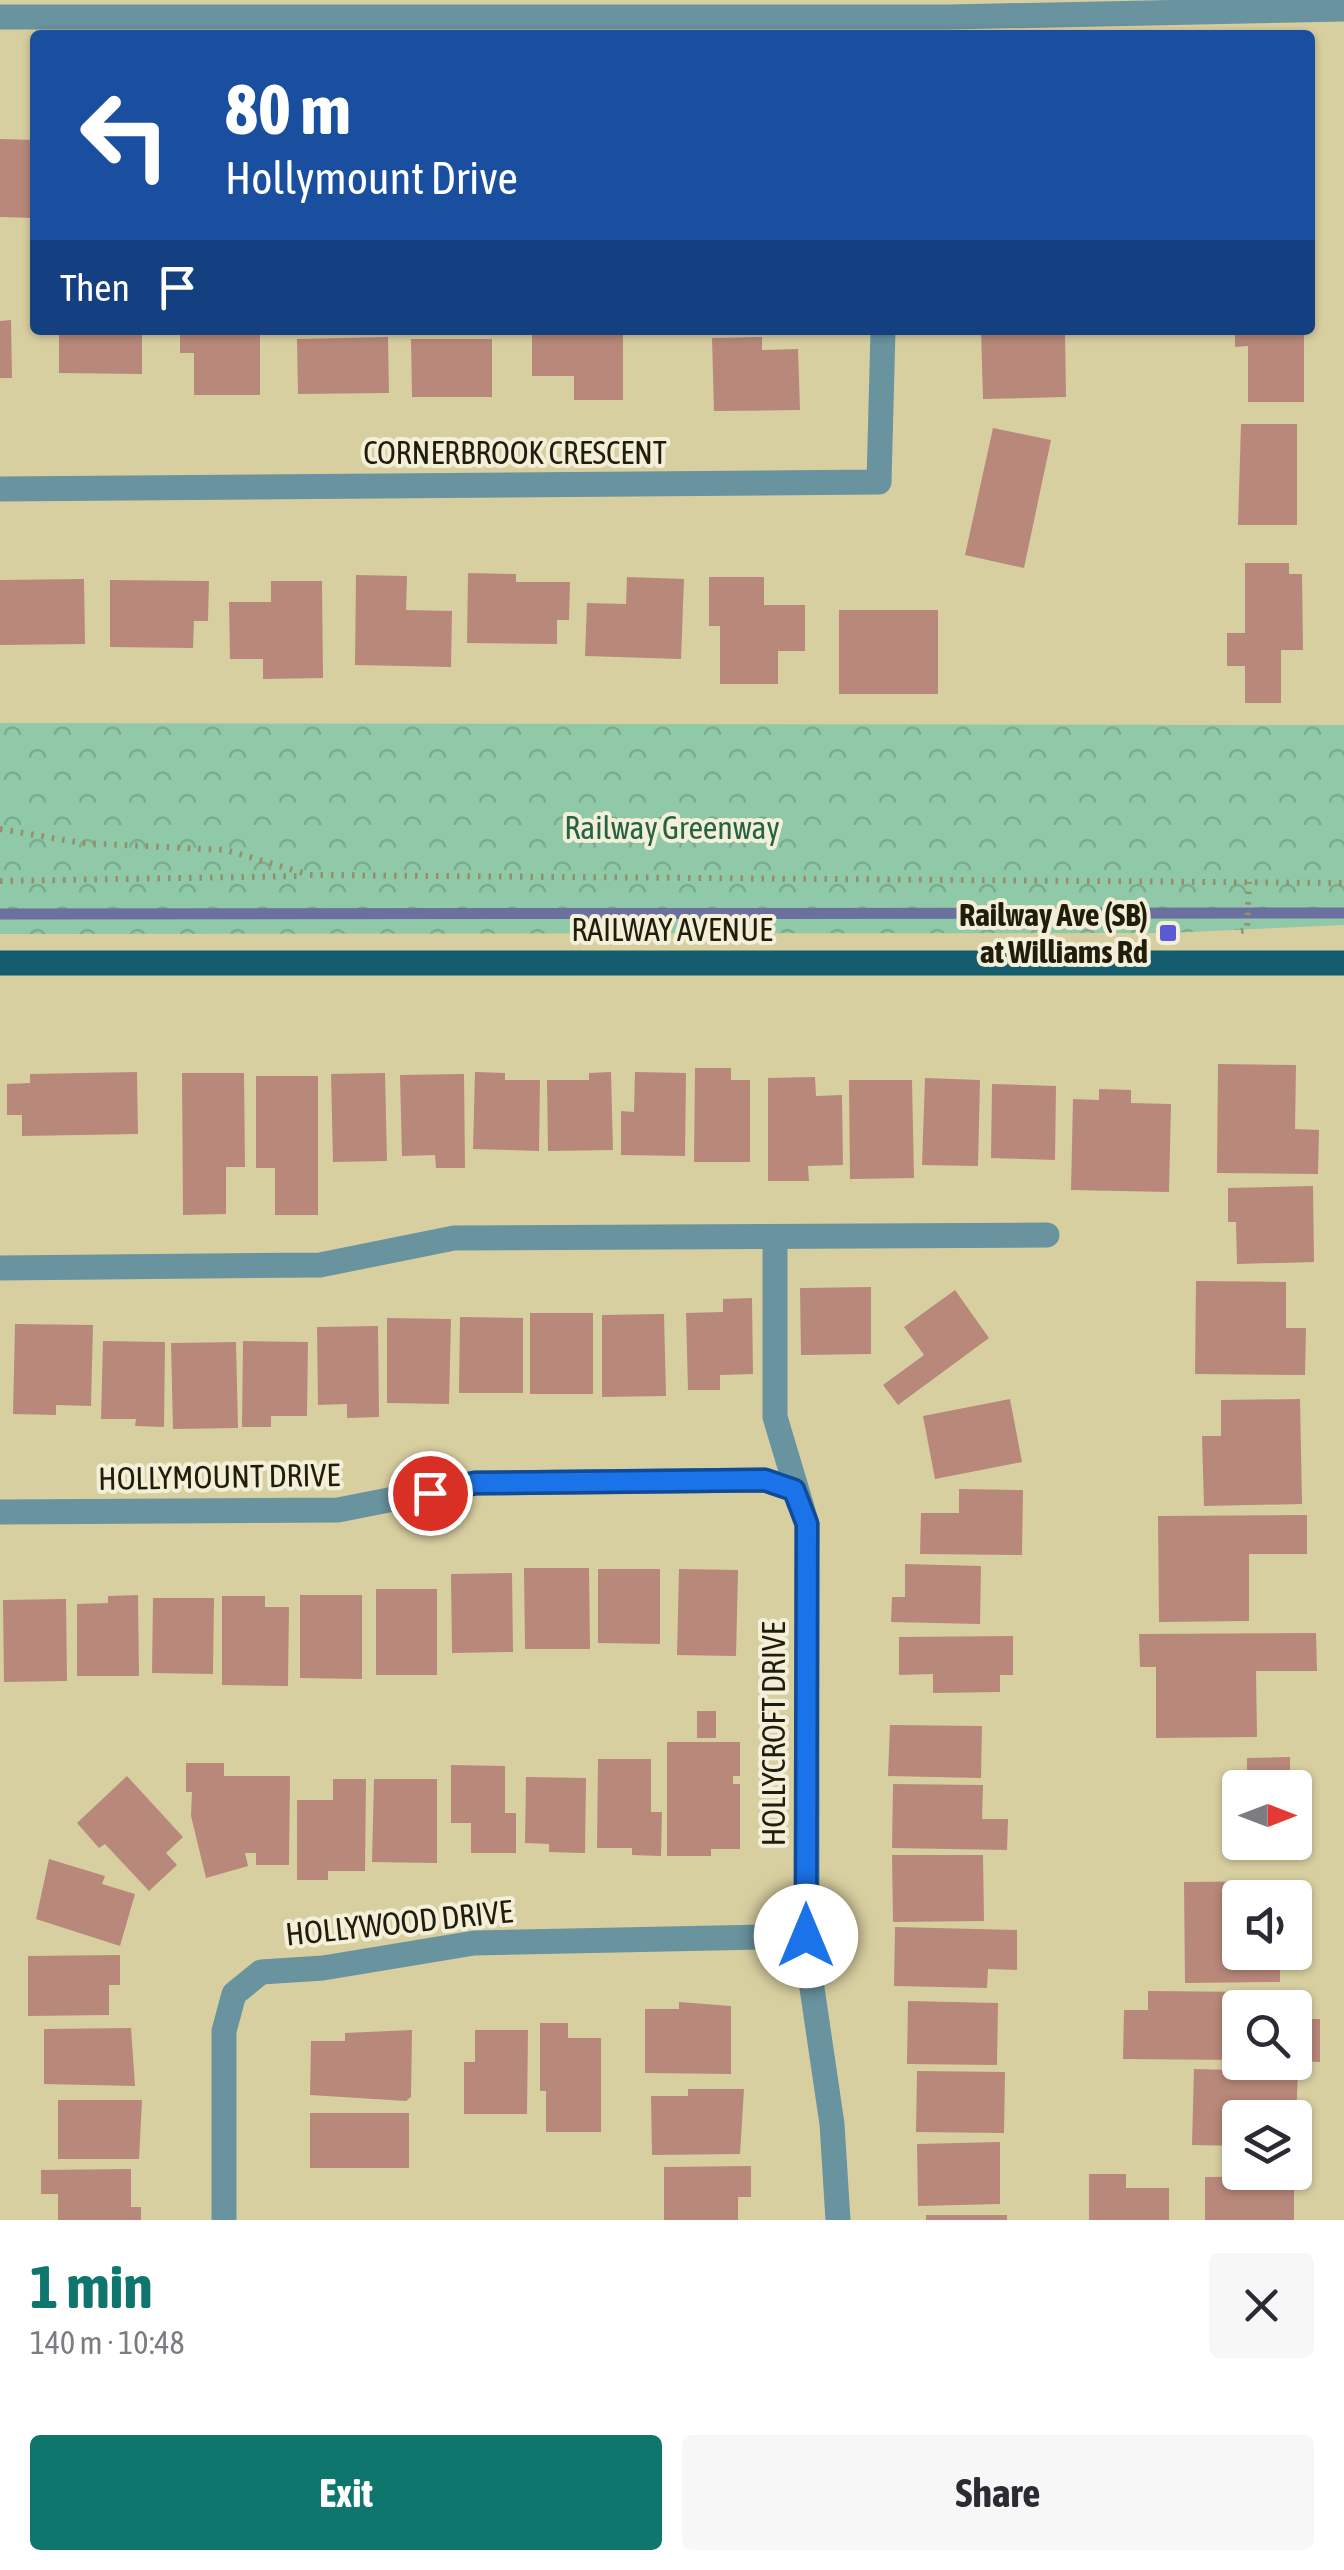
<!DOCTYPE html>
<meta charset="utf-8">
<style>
body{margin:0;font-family:"Asap Condensed",sans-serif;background:#f7f7f7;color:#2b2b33;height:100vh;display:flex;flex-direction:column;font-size:38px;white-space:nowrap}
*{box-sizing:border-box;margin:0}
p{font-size:32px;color:#7c7c81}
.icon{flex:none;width:55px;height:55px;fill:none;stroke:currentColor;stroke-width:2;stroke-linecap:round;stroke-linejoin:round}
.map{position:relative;height:2220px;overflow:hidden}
.panel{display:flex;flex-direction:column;background:#fff;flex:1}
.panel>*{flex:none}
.guide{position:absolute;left:30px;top:30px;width:1285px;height:305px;border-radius:10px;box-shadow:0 2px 8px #0004;background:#1a4fa0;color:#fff;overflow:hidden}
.needle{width:65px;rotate:90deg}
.buttons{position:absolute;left:1222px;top:1770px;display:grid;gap:20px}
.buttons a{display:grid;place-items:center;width:90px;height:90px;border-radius:10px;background:#fff;box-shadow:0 2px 8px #0004;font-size:50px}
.pin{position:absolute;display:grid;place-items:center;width:85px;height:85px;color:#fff;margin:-42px;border:5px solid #fff;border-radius:50%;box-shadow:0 2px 10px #0007}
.me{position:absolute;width:110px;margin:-55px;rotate:0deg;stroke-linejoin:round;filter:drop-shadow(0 0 8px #0008)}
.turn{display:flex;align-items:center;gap:35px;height:210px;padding:0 30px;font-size:45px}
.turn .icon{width:130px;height:130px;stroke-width:2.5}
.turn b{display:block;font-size:70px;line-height:85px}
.then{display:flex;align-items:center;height:95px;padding:0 30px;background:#0003;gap:20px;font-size:38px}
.round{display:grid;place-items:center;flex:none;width:105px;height:105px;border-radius:10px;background:#f7f7f7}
.headline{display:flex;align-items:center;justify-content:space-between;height:170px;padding:0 30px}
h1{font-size:60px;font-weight:700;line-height:75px;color:#0f766e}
.button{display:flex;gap:20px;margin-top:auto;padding:20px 30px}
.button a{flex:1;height:115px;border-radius:10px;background:#0f766e;color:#fff;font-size:40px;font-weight:700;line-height:115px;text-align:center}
.button a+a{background:#f7f7f7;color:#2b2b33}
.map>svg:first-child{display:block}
</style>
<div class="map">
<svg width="1344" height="2220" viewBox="0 0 1344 2220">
<defs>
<pattern id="park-crowns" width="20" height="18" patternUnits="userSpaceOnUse" patternTransform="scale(2.5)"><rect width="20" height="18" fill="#8fc9a7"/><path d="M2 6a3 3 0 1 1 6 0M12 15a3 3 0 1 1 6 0" fill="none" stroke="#7bac8e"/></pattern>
</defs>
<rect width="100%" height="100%" fill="#d8cfa1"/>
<polygon fill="url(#park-crowns)" points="0,723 1344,725 1344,925 1168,933 0,934"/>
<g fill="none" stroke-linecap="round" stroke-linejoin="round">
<polyline stroke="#6b709e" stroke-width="11" points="0,914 1344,913"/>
</g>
<g fill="#b8887a">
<polygon points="0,139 35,140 35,218 0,217"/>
<polygon points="11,320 12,378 0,378 0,321"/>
<polygon points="59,330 142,330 142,374 59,373"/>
<polygon points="180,330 260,330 260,395 194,395 194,353 180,353"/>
<polygon points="532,330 623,330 623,400 574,400 574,376 532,376"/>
<polygon points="981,330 1065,330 1066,397 983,399"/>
<polygon points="1235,330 1304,330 1304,402 1248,402 1248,346 1235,347"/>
<polygon points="388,337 389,393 298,394 297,339"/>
<polygon points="762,337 762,350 798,349 800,410 714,411 712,338"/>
<polygon points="411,339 492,339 492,397 412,397"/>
<polygon points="1241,424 1297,424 1297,525 1238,525"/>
<polygon points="993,428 1051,440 1024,568 965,555"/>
<polygon points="1245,563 1289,563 1289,574 1302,574 1303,650 1281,650 1281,703 1245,703 1245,666 1227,666 1227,633 1245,633"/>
<polygon points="468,573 516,574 516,582 570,582 569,620 557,620 557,644 467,643"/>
<polygon points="356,575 407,576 406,610 452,611 451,667 355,665"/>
<polygon points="627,577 684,579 681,659 585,656 587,603 626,604"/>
<polygon points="709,577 764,577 764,605 805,605 805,651 778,651 778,684 720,684 720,626 709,626"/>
<polygon points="84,579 85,644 0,645 0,580"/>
<polygon points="110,580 209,581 208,621 194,621 193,648 110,647"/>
<polygon points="271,581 322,581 323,678 263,679 263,659 230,659 229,602 271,602"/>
<rect x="839" y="610" width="99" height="84"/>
<polygon points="1218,1064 1296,1065 1295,1129 1319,1130 1318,1174 1217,1173"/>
<polygon points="695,1068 731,1068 731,1080 750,1080 750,1162 694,1162"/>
<polygon points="137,1072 138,1134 22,1136 22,1115 7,1115 7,1084 30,1083 30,1074"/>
<polygon points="475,1072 505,1073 505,1080 540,1080 539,1151 473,1149"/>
<polygon points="611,1072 613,1150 548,1151 547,1080 589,1080 589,1073"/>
<polygon points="635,1072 686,1073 685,1156 621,1155 621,1111 634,1112"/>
<polygon points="182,1073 244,1073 245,1167 226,1167 226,1214 183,1215"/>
<polygon points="385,1073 387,1161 333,1162 331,1074"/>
<polygon points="464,1074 465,1168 436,1168 435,1155 402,1156 400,1075"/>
<polygon points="256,1076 318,1076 318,1215 275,1215 275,1168 256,1168"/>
<polygon points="815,1077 816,1096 842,1095 843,1165 808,1166 809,1181 768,1181 768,1078"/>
<polygon points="925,1078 980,1080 978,1166 922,1165"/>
<polygon points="849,1080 912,1080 914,1178 850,1179"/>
<polygon points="992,1084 1056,1086 1055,1160 991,1158"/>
<polygon points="1099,1089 1131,1090 1131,1103 1171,1104 1169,1192 1071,1190 1073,1099 1099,1100"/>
<polygon points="1313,1186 1314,1262 1237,1264 1236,1222 1228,1222 1228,1188"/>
<polygon points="1196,1281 1286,1282 1286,1328 1306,1328 1305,1375 1195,1374"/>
<polygon points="871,1287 871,1354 801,1355 800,1288"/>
<polygon points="955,1290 989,1338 898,1405 883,1385 924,1355 904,1327"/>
<polygon points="752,1298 753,1374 720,1375 720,1390 688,1390 686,1313 723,1312 723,1299"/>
<rect x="530" y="1313" width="63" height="81"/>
<polygon points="664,1314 666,1396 602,1397 602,1315"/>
<polygon points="460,1317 523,1318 523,1393 459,1393"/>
<polygon points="387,1318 451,1319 449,1404 387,1403"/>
<polygon points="15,1324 93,1325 91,1406 56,1405 56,1415 13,1414"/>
<polygon points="378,1326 379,1417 347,1418 347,1404 318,1405 317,1327"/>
<polygon points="103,1341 165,1342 164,1427 135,1426 136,1419 101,1419"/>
<polygon points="243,1341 308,1342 307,1416 271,1416 271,1427 242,1427"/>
<polygon points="236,1342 238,1428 173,1429 171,1343"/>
<polygon points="1010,1399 1022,1462 935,1479 923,1416"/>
<polygon points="1300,1399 1302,1504 1204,1506 1202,1436 1221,1436 1221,1400"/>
<polygon points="959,1489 1023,1490 1022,1555 920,1554 921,1513 959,1513"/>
<polygon points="1307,1515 1307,1554 1249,1554 1249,1621 1159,1622 1158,1516"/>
<polygon points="905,1564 981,1566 980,1624 891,1622 892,1597 905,1597"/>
<polygon points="524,1568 589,1568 590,1649 525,1649"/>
<polygon points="598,1569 660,1569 660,1644 598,1643"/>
<polygon points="679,1569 738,1570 736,1656 677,1655"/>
<polygon points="512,1573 513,1652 452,1653 451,1574"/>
<rect x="376" y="1589" width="61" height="86"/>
<polygon points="138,1595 139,1676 77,1676 77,1604 108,1603 108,1596"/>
<polygon points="300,1595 362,1595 362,1679 300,1678"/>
<polygon points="222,1596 265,1596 265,1607 289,1607 288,1686 222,1685"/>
<polygon points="153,1598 214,1598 213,1674 152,1673"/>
<polygon points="66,1599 67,1681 4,1682 3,1600"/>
<polygon points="1316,1633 1317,1671 1256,1671 1257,1737 1156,1738 1156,1667 1140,1667 1139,1634"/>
<polygon points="1013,1636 1013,1675 1000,1675 1000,1692 933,1693 933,1674 899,1675 899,1637"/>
<rect x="697" y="1711" width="19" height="27"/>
<polygon points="890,1725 982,1726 981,1778 888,1776"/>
<polygon points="667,1742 740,1742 740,1776 733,1776 733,1784 740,1784 740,1849 711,1849 711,1856 667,1856"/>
<polygon points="1290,1757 1290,1779 1305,1778 1306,1834 1295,1834 1295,1788 1240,1788 1240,1800 1223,1800 1223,1779 1247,1778 1247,1758"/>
<polygon points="598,1759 651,1759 651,1812 662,1812 661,1856 632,1855 632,1848 597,1848"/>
<polygon points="186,1763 224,1763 224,1776 290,1776 289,1865 256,1865 256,1853 245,1853 248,1866 206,1878 191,1816 192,1792 186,1792"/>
<polygon points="451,1765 505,1766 505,1813 516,1813 516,1853 471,1853 471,1823 451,1823"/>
<polygon points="127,1776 183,1837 166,1853 177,1865 149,1891 105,1844 99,1848 77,1823"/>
<polygon points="526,1777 586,1778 585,1853 549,1852 549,1844 525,1843"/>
<polygon points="333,1779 366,1779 365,1871 328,1871 328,1880 297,1880 297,1800 333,1800"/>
<polygon points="374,1779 437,1779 437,1863 372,1862"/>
<polygon points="893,1784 983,1785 982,1819 1008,1819 1007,1850 892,1848"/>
<polygon points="892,1855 983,1855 984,1921 893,1922"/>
<polygon points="49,1859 105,1876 102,1884 135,1894 120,1946 36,1919"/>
<polygon points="1285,1881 1285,1898 1240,1898 1240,1952 1280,1952 1280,1982 1185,1983 1184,1882"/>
<polygon points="895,1927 1017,1930 1017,1970 988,1969 987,1988 894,1986"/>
<polygon points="120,1955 120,1985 109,1985 109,2015 28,2016 28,1956"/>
<polygon points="1148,1991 1255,1992 1255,2008 1240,2008 1240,2060 1123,2059 1124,2010 1148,2010"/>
<polygon points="908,2001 998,2003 997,2065 907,2064"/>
<polygon points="679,2002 731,2006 731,2074 645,2073 645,2009 679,2009"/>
<polygon points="1295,2019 1320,2019 1320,2062 1295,2061"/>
<polygon points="540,2023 568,2023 568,2038 601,2038 601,2132 546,2132 546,2091 540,2091"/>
<polygon points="131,2028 135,2086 44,2084 44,2029"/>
<polygon points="412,2030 411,2097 406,2101 310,2095 311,2041 345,2041 345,2033"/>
<polygon points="475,2030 528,2030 527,2114 464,2114 464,2062 475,2062"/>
<polygon points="1194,2069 1298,2072 1296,2118 1240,2118 1240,2146 1192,2145"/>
<polygon points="917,2071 1005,2072 1004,2133 916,2132"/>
<polygon points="688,2089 744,2089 740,2154 652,2155 651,2096 688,2096"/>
<polygon points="58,2100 142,2100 139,2159 58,2159"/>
<rect x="310" y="2113" width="99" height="55"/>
<polygon points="1000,2142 1000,2204 918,2206 917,2144"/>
<polygon points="751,2166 751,2197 738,2197 738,2220 664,2220 664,2167"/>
<polygon points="131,2169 131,2207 141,2207 141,2220 58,2220 58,2194 41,2194 41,2170"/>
<polygon points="1089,2174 1126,2174 1126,2188 1169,2188 1169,2220 1089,2220"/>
<polygon points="1294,2176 1294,2220 1205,2220 1205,2177"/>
<rect x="926" y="2215" width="81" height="5"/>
</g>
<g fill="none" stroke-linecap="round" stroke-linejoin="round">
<g stroke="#968f6b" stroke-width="6" stroke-dasharray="2.5 8" stroke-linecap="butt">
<polyline points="0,829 82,843 226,850 310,875 1344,883"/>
<polyline points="0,881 303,876"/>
<polyline points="1241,931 1247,930 1249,882"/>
</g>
<g stroke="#69939f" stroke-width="25">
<polyline points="0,17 948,17 1344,9"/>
<polyline points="0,489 879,482 883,330"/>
<polyline points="775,1237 775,1417 807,1524 807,1954 832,2124 838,2220"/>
<polyline points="0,1268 320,1265 454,1238 1047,1235"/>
<polyline points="0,1512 338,1510 475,1483 765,1480 794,1490"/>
<polyline points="224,2220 224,2031 234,1994 261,1972 323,1968 474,1943 806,1936"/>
</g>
<polyline stroke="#135d6f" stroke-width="25" points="0,963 1344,963"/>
</g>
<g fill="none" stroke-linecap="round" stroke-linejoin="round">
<g stroke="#114b97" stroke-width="25">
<polyline id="route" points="430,1493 475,1483 765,1480 794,1490 807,1524 806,1936"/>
</g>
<use href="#route" stroke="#1a73e8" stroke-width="18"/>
</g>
<rect fill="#5a5ad2" stroke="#f4efd8" stroke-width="4" x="1158" y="923" width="20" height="20" rx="5"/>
<g text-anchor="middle" stroke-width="8" stroke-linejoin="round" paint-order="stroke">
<g font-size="32" fill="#211d0b" stroke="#f4efd8">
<text x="515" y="464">CORNERBROOK CRESCENT</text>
<text x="672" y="941">RAILWAY AVENUE</text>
<text transform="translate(219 1477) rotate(-1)" y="11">HOLLYMOUNT DRIVE</text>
<text transform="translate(774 1734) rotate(-90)" y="11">HOLLYCROFT DRIVE</text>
<text transform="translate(399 1923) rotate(-6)" y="11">HOLLYWOOD DRIVE</text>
</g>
<g font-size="32" fill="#246343" stroke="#f4efd8">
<text x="672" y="839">Railway Greenway</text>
</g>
<g font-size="32" font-weight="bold" fill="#211d0b" stroke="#f4efd8" text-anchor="end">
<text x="1148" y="926">Railway Ave (SB)<tspan x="1148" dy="37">at Williams Rd</tspan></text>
</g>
</g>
</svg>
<div class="buttons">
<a><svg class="needle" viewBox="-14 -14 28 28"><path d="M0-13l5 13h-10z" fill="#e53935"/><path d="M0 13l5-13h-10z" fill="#7c7c81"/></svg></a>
<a><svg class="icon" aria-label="sound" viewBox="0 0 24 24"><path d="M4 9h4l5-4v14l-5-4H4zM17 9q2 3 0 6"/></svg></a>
<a><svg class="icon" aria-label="search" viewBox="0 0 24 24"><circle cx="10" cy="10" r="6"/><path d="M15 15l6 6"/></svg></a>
<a><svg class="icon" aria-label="layers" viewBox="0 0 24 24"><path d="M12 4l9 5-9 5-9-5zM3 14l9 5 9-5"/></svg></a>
</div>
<div class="pin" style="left:430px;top:1493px;background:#d93025"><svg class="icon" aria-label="arrive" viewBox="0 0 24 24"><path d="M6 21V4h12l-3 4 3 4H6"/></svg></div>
<svg class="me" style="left:806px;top:1936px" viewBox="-20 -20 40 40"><circle r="19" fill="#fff"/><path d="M0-13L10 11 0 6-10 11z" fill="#1a73e8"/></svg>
<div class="guide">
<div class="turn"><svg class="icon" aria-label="left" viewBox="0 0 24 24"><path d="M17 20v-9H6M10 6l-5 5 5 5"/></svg><div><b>80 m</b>Hollymount Drive</div></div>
<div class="then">Then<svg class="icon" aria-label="arrive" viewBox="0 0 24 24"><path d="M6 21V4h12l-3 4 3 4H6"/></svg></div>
</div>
</div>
<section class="panel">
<div class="headline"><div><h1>1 min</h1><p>140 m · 10:48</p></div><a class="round"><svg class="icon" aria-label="close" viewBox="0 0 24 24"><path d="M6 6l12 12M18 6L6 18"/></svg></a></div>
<div class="button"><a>Exit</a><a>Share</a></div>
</section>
